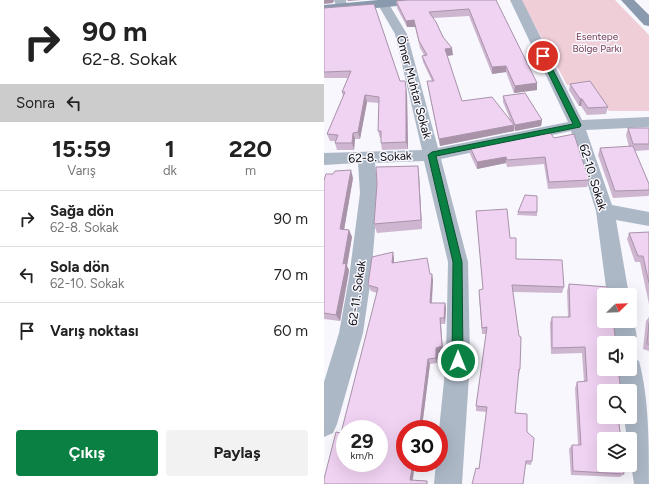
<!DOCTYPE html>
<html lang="tr">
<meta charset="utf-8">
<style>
body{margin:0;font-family:Figtree,sans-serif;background:#f2f2f2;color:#222;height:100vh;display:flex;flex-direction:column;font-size:15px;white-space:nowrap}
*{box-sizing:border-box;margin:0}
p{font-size:13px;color:#767676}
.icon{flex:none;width:22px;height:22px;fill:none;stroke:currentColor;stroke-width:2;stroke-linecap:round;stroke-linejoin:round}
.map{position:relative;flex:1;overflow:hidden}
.side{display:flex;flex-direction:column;background:#fff;width:324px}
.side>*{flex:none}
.hud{background:#fff;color:#222;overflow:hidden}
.needle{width:26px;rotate:67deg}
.buttons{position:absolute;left:273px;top:288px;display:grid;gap:8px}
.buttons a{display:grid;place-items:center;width:40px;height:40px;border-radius:4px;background:#fff;box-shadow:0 4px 16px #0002;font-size:20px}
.speed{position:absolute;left:12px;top:420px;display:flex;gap:8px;font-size:20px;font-weight:700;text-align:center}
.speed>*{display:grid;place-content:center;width:52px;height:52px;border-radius:50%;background:#fff;box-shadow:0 4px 16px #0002;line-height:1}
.speed small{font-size:10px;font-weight:400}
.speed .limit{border:6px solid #d22;background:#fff;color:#111}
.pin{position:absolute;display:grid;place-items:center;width:34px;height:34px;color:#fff;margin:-17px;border:2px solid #fff;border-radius:50%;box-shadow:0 1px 4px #0007}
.me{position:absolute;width:44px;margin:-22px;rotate:0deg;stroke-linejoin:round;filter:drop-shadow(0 0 3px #0008)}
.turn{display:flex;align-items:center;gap:14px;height:84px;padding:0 16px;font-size:18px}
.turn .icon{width:52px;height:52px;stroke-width:2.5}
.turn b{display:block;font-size:28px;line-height:34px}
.then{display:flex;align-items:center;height:38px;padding:0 16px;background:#0003;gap:8px;font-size:15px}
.eta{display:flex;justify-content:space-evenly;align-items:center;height:68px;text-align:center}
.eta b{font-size:24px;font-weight:700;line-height:28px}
.cta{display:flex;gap:8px;margin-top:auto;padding:8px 16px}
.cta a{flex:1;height:46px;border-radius:4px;background:#0b8043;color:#fff;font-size:16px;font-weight:700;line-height:46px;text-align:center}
.cta a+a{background:#f2f2f2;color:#222}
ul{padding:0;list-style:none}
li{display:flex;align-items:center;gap:12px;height:56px;padding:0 16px;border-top:1px solid #e0e0e0}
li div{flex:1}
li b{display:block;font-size:15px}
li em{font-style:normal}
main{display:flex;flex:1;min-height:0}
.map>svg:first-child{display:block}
</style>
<main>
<section class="side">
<div class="hud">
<div class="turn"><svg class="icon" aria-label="right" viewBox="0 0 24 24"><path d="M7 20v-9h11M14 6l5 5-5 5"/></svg><div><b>90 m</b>62-8. Sokak</div></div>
<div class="then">Sonra<svg class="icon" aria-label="left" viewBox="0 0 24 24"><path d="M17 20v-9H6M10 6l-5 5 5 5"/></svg></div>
</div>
<div class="eta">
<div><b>15:59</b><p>Varış</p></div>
<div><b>1</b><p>dk</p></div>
<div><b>220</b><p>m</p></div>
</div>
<ul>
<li><svg class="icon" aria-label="right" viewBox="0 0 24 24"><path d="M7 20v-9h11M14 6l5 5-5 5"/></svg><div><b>Sağa dön</b><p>62-8. Sokak</p></div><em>90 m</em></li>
<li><svg class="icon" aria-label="left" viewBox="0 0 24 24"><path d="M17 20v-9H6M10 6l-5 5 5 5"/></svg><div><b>Sola dön</b><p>62-10. Sokak</p></div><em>70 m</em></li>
<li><svg class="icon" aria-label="arrive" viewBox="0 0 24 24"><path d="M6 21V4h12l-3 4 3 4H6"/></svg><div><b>Varış noktası</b></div><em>60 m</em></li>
</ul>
<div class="cta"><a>Çıkış</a><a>Paylaş</a></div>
</section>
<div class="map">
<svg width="325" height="484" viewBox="0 0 325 484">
<rect width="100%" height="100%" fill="#f7f7fd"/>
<polygon fill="#efced8" points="197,0 291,0 325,35 325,111 285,111 264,83 243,85"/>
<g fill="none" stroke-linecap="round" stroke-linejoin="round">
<g fill="#adb8c7" fill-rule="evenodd">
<polygon points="10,0 22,0 23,7 21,9 13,9"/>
<polygon points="57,0 63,1 83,34 114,148 244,122 186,0 198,0 258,120 325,117 325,127 262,130 288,205 325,212 325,226 292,220 305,295 283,295 272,211 247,131 117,159 144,262 146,361 138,484 110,484 112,463 115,463 115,430 122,361 124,262 100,161 51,163 54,193 47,278 39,333 13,424 9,433 0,437 0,382 15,333 25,278 36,193 34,163 0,165 0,153 98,150 71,34 53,3"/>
<path d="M306 314C311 325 316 339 310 351L306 352V343H290L287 321H306Z"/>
<path d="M306 357 315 361C325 398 325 444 325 484H310L306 457V439H303L300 417H306V391H297L294 369H306Z"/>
</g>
<g fill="#8999ae" fill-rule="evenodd">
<polygon points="54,0 100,0 98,3 94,4 0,13 0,5"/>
<polygon points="297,0 310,0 325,15 325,26 320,25"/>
</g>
</g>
<g fill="#ceb5d0">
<polygon points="172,0 213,90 190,93 182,72 168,74 145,16 109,18 129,55 123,56 138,101 186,119 179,102 179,96 218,120 217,126 191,131 190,129 190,131 116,146 104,87 103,81 108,81 99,62 98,56 100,55 96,48 91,27 83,27 73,8 72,1"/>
<polygon points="0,8 76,81 83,94 84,149 58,150 57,143 57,138 56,138 54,131 55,103 43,102 36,139 31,139 30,150 13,150 11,143 11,141 6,141 3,134 19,97 18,92 24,78 0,78"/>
<polygon points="246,84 284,107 282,114 263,115 257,106 255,106 245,90"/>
<polygon points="304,128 325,128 325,150 311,151 325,184 325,195 324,196 289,198 274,155 276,148 305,147 302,135"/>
<polygon points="230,138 265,180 263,187 224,189 220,164 183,167 182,163 153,169 146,154 146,147"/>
<polygon points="94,166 95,175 98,229 53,233 50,224"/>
<polygon points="29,178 20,229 25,230 28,237 23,266 25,270 24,278 16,321 0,319 0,180"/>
<polygon points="152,211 186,238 192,259 240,287 238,293 189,292 196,369 195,375 194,375 191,413 203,432 208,461 207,465 201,464 155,469 163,412 152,411 152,406 162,334 158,334 155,296 159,289"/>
<polygon points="194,212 213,212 213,216 193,215"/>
<polygon points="325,232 325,304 316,262 311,262 303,239 305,233"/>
<polygon points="70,258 70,263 106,274 109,280 108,303 121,303 122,308 121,324 117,324 119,351 114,353 113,363 106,364 98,427 96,426 81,463 91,463 89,480 17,433 53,293 47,291 44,285"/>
<polygon points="245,284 280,391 300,474 296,477 247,475 245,449 248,445 254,445 251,388 253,382 260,382 258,353 227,354 226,323 228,317 244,317 243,291"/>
<polygon points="325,317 325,351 319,349 322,321"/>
</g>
<g fill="#a893a9">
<polygon points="0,0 10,0 9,3 0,4"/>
<polygon points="23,0 38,0 24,1"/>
<polygon points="90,20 91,27 83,27 82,21"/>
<polygon points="128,48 129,55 122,56 121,49"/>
<polygon points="182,66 182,72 168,74 168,67"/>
<polygon points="213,83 213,90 190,93 191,86"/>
<polygon points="82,88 83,94 84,149 82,142"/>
<polygon points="41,95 43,102 36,139 34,132"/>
<polygon points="256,99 258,99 257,106 255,106"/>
<polygon points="218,120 217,126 191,131 191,125"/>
<polygon points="190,125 190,131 116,146 115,139"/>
<polygon points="29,133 31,139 30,150 28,143"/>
<polygon points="182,157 182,163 153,169 153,162"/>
<polygon points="94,166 95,175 98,229 97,220"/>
<polygon points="27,170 29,178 19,236 16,229"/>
<polygon points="25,230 28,237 23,266 25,270 16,321 12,315 19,264"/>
<polygon points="69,252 70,258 70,269 68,263"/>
<polygon points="108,274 109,280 107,309 106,303"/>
<polygon points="121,303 122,308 121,324 120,318"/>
<polygon points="116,318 119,351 114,353 113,363 112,358 112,348"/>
<polygon points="104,359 106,364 98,427 96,423"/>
<polygon points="94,423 96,426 96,429 93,429"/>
<polygon points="89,463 91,463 88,483 86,480"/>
</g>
<g fill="#f0d2f2" stroke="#a893a9" fill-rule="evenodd">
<polygon points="83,0 172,0 213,83 191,86 182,66 168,67 145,9 105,12 112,22 119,37 128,48 121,49 138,101 168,97 190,125 115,139 103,81 110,81 98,56 103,55 95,41 90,20 82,21 72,1"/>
<polygon points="50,4 76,81 81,81 82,88 82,142 57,143 57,131 54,131 55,97 41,95 34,132 29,133 28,143 11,143 14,135 3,134 21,92 18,92 27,71 0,72 0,8"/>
<polygon points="266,81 284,107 264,108 258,99 256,99 246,84"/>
<polygon points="201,93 218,120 191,125 179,96"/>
<polygon points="304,128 325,128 325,144 309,144"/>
<polygon points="225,131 230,138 250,134 265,180 225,182 221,157 183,160 182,157 153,162 146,147"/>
<polygon points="309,146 325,184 325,190 291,191 276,148"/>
<polygon points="94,166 97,220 50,224 53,184 52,167"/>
<polygon points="27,170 16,229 25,230 19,264 22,263 21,271 12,315 0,313 0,180 2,174 9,174 11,171"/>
<polygon points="201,195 213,196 213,212 194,212"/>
<polygon points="183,209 186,238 192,238 192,259 238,260 240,287 188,285 195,336 197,337 196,369 195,369 191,413 203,414 203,432 210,438 208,461 202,461 199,484 148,484 152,468 155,469 163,407 152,406 163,327 158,328 155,290 159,289 152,211"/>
<polygon points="325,232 325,283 319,256 314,256 305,233"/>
<path d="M69 252 68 263 103 258 106 274H108L106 303H121L120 318H116L118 346 112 348V358L104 359 96 423H94L93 429H81V463H89L86 480 103 481V484H0V479L12 432 17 433 54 288 44 285 48 257ZM21 429H55V463H21Z"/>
<polygon points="245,284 284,287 286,295 280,295 280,321 289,321 292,343 280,343 280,369 294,369 297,391 280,391 280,417 294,417 297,439 280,439 280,465 299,465 300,474 249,471 248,445 257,445 253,382 263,381 261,347 228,348 228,317 246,317"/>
<polygon points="325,323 325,344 323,344"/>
</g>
<polygon fill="#0b8043" stroke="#07532c" points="217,54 222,56 257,125 256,127 112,156 138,262 139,361 138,364 134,366 130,364 128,361 129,262 104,155 108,152 249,124 216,56"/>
<g text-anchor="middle" stroke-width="3" stroke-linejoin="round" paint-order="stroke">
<g font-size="10" fill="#783f54" stroke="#f7f7fd">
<text x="273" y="40">Esentepe<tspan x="273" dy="12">Bölge Parkı</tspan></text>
</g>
<g font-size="12" fill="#0c0b10" stroke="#f7f7fd">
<text transform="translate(90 87) rotate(75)" y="4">Ömer Muhtar Sokak</text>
<text transform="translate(56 157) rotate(-3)" y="4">62-8. Sokak</text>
<text transform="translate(269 177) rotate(73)" y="4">62-10. Sokak</text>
<text transform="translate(33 293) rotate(-82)" y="4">62-11. Sokak</text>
</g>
</g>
</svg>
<div class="buttons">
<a><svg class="needle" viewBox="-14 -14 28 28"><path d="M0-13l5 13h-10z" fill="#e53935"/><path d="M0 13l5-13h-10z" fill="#767676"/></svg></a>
<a><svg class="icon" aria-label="sound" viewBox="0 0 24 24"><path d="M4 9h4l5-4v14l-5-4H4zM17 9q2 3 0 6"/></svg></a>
<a><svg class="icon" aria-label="search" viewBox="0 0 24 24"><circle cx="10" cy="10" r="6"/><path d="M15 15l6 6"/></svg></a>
<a><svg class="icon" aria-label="layers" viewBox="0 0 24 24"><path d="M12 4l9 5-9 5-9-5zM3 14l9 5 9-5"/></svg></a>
</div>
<div class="speed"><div>29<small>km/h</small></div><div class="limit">30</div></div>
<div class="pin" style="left:219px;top:56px;background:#d93025"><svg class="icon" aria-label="arrive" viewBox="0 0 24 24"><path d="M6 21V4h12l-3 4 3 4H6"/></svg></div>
<svg class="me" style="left:134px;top:361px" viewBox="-20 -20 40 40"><circle r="17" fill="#0b8043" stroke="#fff" stroke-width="3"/><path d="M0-11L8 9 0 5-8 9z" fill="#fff"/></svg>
</div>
</main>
